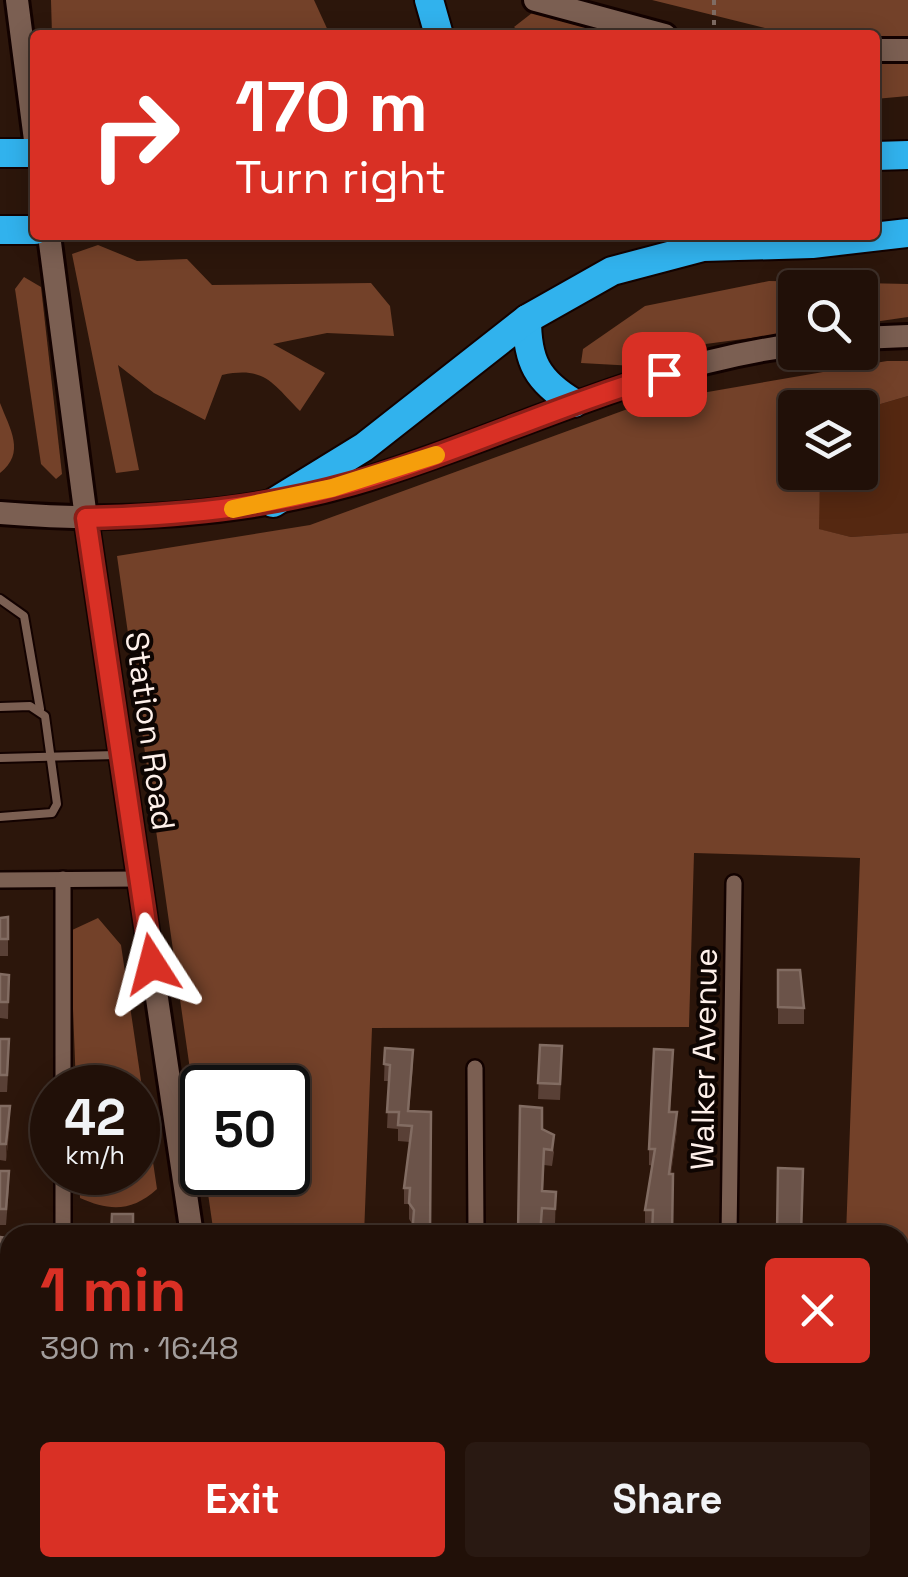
<!DOCTYPE html>
<meta charset="utf-8">
<style>
body{margin:0;font-family:"Space Grotesk",sans-serif;background:#291912;color:#f1f3f6;height:100vh;display:flex;flex-direction:column;font-size:38px;white-space:nowrap}
*{box-sizing:border-box;margin:0}
p{font-size:32px;color:#a29d9c}
.icon{flex:none;width:55px;height:55px;fill:none;stroke:currentColor;stroke-width:2;stroke-linecap:round;stroke-linejoin:round}
.map{position:relative;flex:1;overflow:hidden}
.details{position:absolute;left:0px;top:1225px;width:910px;height:352px;display:flex;flex-direction:column;background:#211008;border-radius:30px 30px 0 0;box-shadow:0 5px 25px #0003,0 0 0 2px #3e3029}
.details>*{flex:none}
.guide{position:absolute;left:30px;top:30px;width:850px;height:210px;border-radius:10px;box-shadow:0 5px 25px #0003,0 0 0 2px #3e3029;background:#d93025;color:#fff;overflow:hidden}
.controls{position:absolute;left:778px;top:270px;display:grid;gap:20px}
.controls a{display:grid;place-items:center;width:100px;height:100px;border-radius:10px;background:#211008;box-shadow:0 5px 25px #0003,0 0 0 2px #3e3029;font-size:50px}
.speed{position:absolute;left:30px;top:1065px;display:flex;gap:20px;font-size:50px;font-weight:700;text-align:center}
.speed>*{display:grid;place-content:center;width:130px;height:130px;border-radius:50%;background:#211008;box-shadow:0 5px 25px #0003,0 0 0 2px #3e3029;line-height:1}
.speed small{font-size:25px;font-weight:400}
.speed .limit{border:5px solid #111;border-radius:15px;background:#fff;color:#111}
.pin{position:absolute;display:grid;place-items:center;width:85px;height:85px;color:#fff;margin:-42px;border-radius:20px;box-shadow:0 5px 15px #0006}
.me{position:absolute;width:110px;margin:-55px;rotate:351deg;stroke-linejoin:round;filter:drop-shadow(0 0 8px #0008)}
.turn{display:flex;align-items:center;gap:35px;height:210px;padding:0 40px;font-size:45px}
.turn .icon{width:130px;height:130px;stroke-width:2.5}
.turn b{display:block;font-size:70px;line-height:85px}
.round{display:grid;place-items:center;flex:none;width:105px;height:105px;border-radius:10px;background:#291912}
.headline{display:flex;align-items:center;justify-content:space-between;height:170px;padding:0 40px}
h1{font-size:60px;font-weight:800;line-height:75px;color:#d93025}
.cta{display:flex;gap:20px;margin-top:auto;padding:20px 40px}
.cta a{flex:1;height:115px;border-radius:10px;background:#d93025;color:#fff;font-size:40px;font-weight:800;line-height:115px;text-align:center}
.cta a+a{background:#291912;color:#f1f3f6}
.map>svg:first-child{display:block}
</style>
<div class="map">
<svg width="908" height="1577" viewBox="0 0 908 1577">
<rect width="100%" height="100%" fill="#2c160b"/>
<polygon fill="#552811" points="908,396 908,533 851,537 818,529 820,473 860,472 860,410"/>
<g fill="#734129">
<polygon points="51,0 314,0 330,35 52,35"/>
<polygon points="652,0 908,0 908,96 875,99 875,35 793,35"/>
<polygon points="532,13 614,35 524,35 514,27"/>
<path d="M98 245 137 261 187 259 212 285 371 283 390 306 394 336 327 333 273 344 325 373 300 411C272 383 265 366 222 375L205 420 154 393 118 365 139 470 116 473 72 254Z"/>
<polygon points="24,277 41,287 62,474 56,479 41,464 15,289"/>
<polygon points="769,281 908,284 908,317 860,324 860,288 795,288 795,332 683,347 635,366 581,363 583,349 645,306"/>
<polygon points="887,361 908,361 908,396 860,410 795,408 795,472 820,473 819,529 851,537 908,533 908,1565 900,1565 900,1235 846,1235 860,858 694,853 689,1027 372,1028 364,1235 214,1235 205,1173 288,1172 288,1088 202,1088 202,1154 117,556 310,525 644,403"/>
<path d="M0 403C10 429 26 453 0 473Z"/>
<path d="M98 918 121 945 157 1189C132 1212 109 1211 80 1198L79 1173 138 1172V1088L76 1087 70 931Z"/>
<polygon points="260,1568 354,1568 353,1577 262,1577"/>
</g>
<g fill="none" stroke-linecap="round" stroke-linejoin="round">
<g stroke="#130200" stroke-width="12">
<g id="lane">
<polyline points="0,599 24,616 40,709"/>
<polyline points="0,707 30,706 45,716 57,804 52,813 0,817"/>
<polyline points="0,758 116,755"/>
</g>
</g>
<g stroke="#130200" stroke-width="20">
<g id="street">
<polyline points="0,880 139,879"/>
<polyline points="475,1068 476,1235"/>
<polyline points="63,1088 63,879"/>
<polyline points="63,1235 63,1172"/>
<polyline points="729,1235 734,883"/>
<polyline points="478,1568 478,1577"/>
<polyline points="63,1577 63,1568"/>
<polyline points="725,1577 725,1568"/>
</g>
</g>
<g stroke="#130200" stroke-width="28">
<g id="secondary">
<polyline points="17,0 35,140"/>
<polyline points="535,0 665,35"/>
<polyline points="875,50 908,50"/>
<polyline points="49,235 86,518 192,1235"/>
<polyline points="860,338 908,336"/>
<path d="M0 513C119 523 239 516 354 483 502 439 640 365 795 345"/>
<polyline points="242,1568 243,1577"/>
</g>
</g>
<g stroke="#130200" stroke-width="32">
<g id="highway">
<polyline points="429,0 439,35"/>
<polyline points="0,153 35,153"/>
<polyline points="875,156 908,155"/>
<polyline points="0,230 35,230"/>
<path d="M527 319C527 361 537 381 574 403"/>
<polyline points="273,503 364,447 527,319 612,271 703,247 812,244 908,233"/>
</g>
</g>
<polyline stroke="#7f6c63" stroke-width="4" stroke-dasharray="5 5" stroke-linecap="butt" points="714,35 714,0"/>
<use href="#lane" stroke="#7b5f52" stroke-width="8"/>
<use href="#street" stroke="#7b5f52" stroke-width="15"/>
<use href="#secondary" stroke="#7b5f52" stroke-width="22"/>
<use href="#highway" stroke="#31b2ed" stroke-width="28"/>
</g>
<g fill="#594036">
<polygon points="8,917 8,956 0,956 0,918"/>
<polygon points="778,970 804,1008 804,1024 778,1024"/>
<polygon points="0,974 9,975 8,1019 0,1018"/>
<polygon points="0,1039 9,1056 7,1092 0,1092"/>
<polygon points="540,1045 562,1062 560,1100 538,1099"/>
<polygon points="385,1048 413,1066 409,1111 431,1112 413,1225 409,1219 409,1204 404,1204 404,1188 410,1142 398,1141 398,1129 387,1128 389,1081 384,1081"/>
<polygon points="673,1067 670,1112 677,1129 671,1174 652,1227 645,1226 645,1210 653,1166 649,1165 649,1149"/>
<polygon points="0,1106 10,1123 6,1161 0,1160"/>
<polygon points="542,1129 554,1152 552,1166 544,1165 543,1191 556,1192 555,1225 542,1224 541,1235"/>
<polygon points="0,1171 9,1188 6,1225 0,1225"/>
<polygon points="0,1237 8,1238 6,1358 0,1358"/>
<polygon points="0,1366 9,1383 7,1422 0,1422"/>
<polygon points="0,1432 9,1449 6,1487 0,1487"/>
<polygon points="0,1499 7,1500 7,1538 0,1538"/>
</g>
<g fill="#40271c">
<polygon points="10,1106 10,1123 6,1161 6,1144"/>
<polygon points="677,1112 677,1129 669,1190 669,1174"/>
<polygon points="9,1433 9,1449 6,1487 6,1470"/>
</g>
<g fill="#6b5349" stroke="#826c62" stroke-width="2.5">
<polygon points="8,917 8,939 0,939 0,918"/>
<polygon points="778,970 800,970 804,1008 778,1007"/>
<polygon points="0,974 9,975 8,1002 0,1002"/>
<polygon points="0,1039 9,1039 7,1075 0,1075"/>
<polygon points="540,1045 562,1046 560,1084 538,1083"/>
<polygon points="385,1048 413,1050 408,1111 431,1112 430,1235 412,1235 414,1210 409,1203 410,1188 404,1188 412,1126 398,1125 399,1112 387,1112 390,1065 384,1064"/>
<polygon points="654,1049 673,1050 669,1112 677,1112 669,1174 673,1174 672,1235 652,1235 653,1210 645,1210 655,1149 649,1149"/>
<polygon points="0,1106 10,1106 6,1144 0,1144"/>
<polygon points="520,1106 542,1108 542,1129 554,1135 552,1150 544,1149 542,1191 556,1192 555,1209 542,1208 540,1235 518,1235"/>
<polygon points="778,1168 803,1169 801,1235 777,1235"/>
<polygon points="0,1171 9,1171 6,1209 0,1209"/>
<polygon points="112,1214 133,1214 133,1235 111,1235"/>
<polygon points="0,1237 8,1238 6,1342 0,1341"/>
<polygon points="0,1366 9,1366 7,1406 0,1406"/>
<polygon points="0,1432 9,1433 6,1470 0,1470"/>
<polygon points="0,1499 7,1500 7,1521 0,1521"/>
</g>
<g fill="none" stroke-linecap="round" stroke-linejoin="round">
<g stroke="#8d1f18" stroke-width="25">
<path id="route" d="M152 964 86 518C177 516 264 508 352 483 457 453 558 405 664 374"/>
</g>
<use href="#route" stroke="#d93025" stroke-width="18"/>
<polyline stroke="#f59e0b" stroke-width="18" points="233,509 332,488 436,455"/>
</g>
<g text-anchor="middle" stroke-width="8" stroke-linejoin="round" paint-order="stroke">
<g font-size="32" fill="#fef0ea" stroke="#0e0502">
<text transform="translate(150 731) rotate(82)" y="11">Station Road</text>
<text transform="translate(704 1059) rotate(-89)" y="11">Walker Avenue</text>
</g>
</g>
</svg>
<div class="controls">
<a><svg class="icon" aria-label="search" viewBox="0 0 24 24"><circle cx="10" cy="10" r="6"/><path d="M15 15l6 6"/></svg></a>
<a><svg class="icon" aria-label="layers" viewBox="0 0 24 24"><path d="M12 4l9 5-9 5-9-5zM3 14l9 5 9-5"/></svg></a>
</div>
<div class="speed"><div>42<small>km/h</small></div><div class="limit">50</div></div>
<div class="pin" style="left:664px;top:374px;background:#d93025"><svg class="icon" aria-label="arrive" viewBox="0 0 24 24"><path d="M6 21V4h12l-3 4 3 4H6"/></svg></div>
<svg class="me" style="left:152px;top:964px" viewBox="-20 -20 40 40"><path d="M0-17L14 15 0 8-14 15z" fill="#d93025" stroke="#fff" stroke-width="4"/></svg>
<div class="guide">
<div class="turn"><svg class="icon" aria-label="right" viewBox="0 0 24 24"><path d="M7 20v-9h11M14 6l5 5-5 5"/></svg><div><b>170 m</b>Turn right</div></div>
</div>
<section class="details">
<div class="headline"><div><h1>1 min</h1><p>390 m · 16:48</p></div><a class="round" style="background:#d93025;color:#fff"><svg class="icon" aria-label="close" viewBox="0 0 24 24"><path d="M6 6l12 12M18 6L6 18"/></svg></a></div>
<div class="cta"><a>Exit</a><a>Share</a></div>
</section>
</div>
